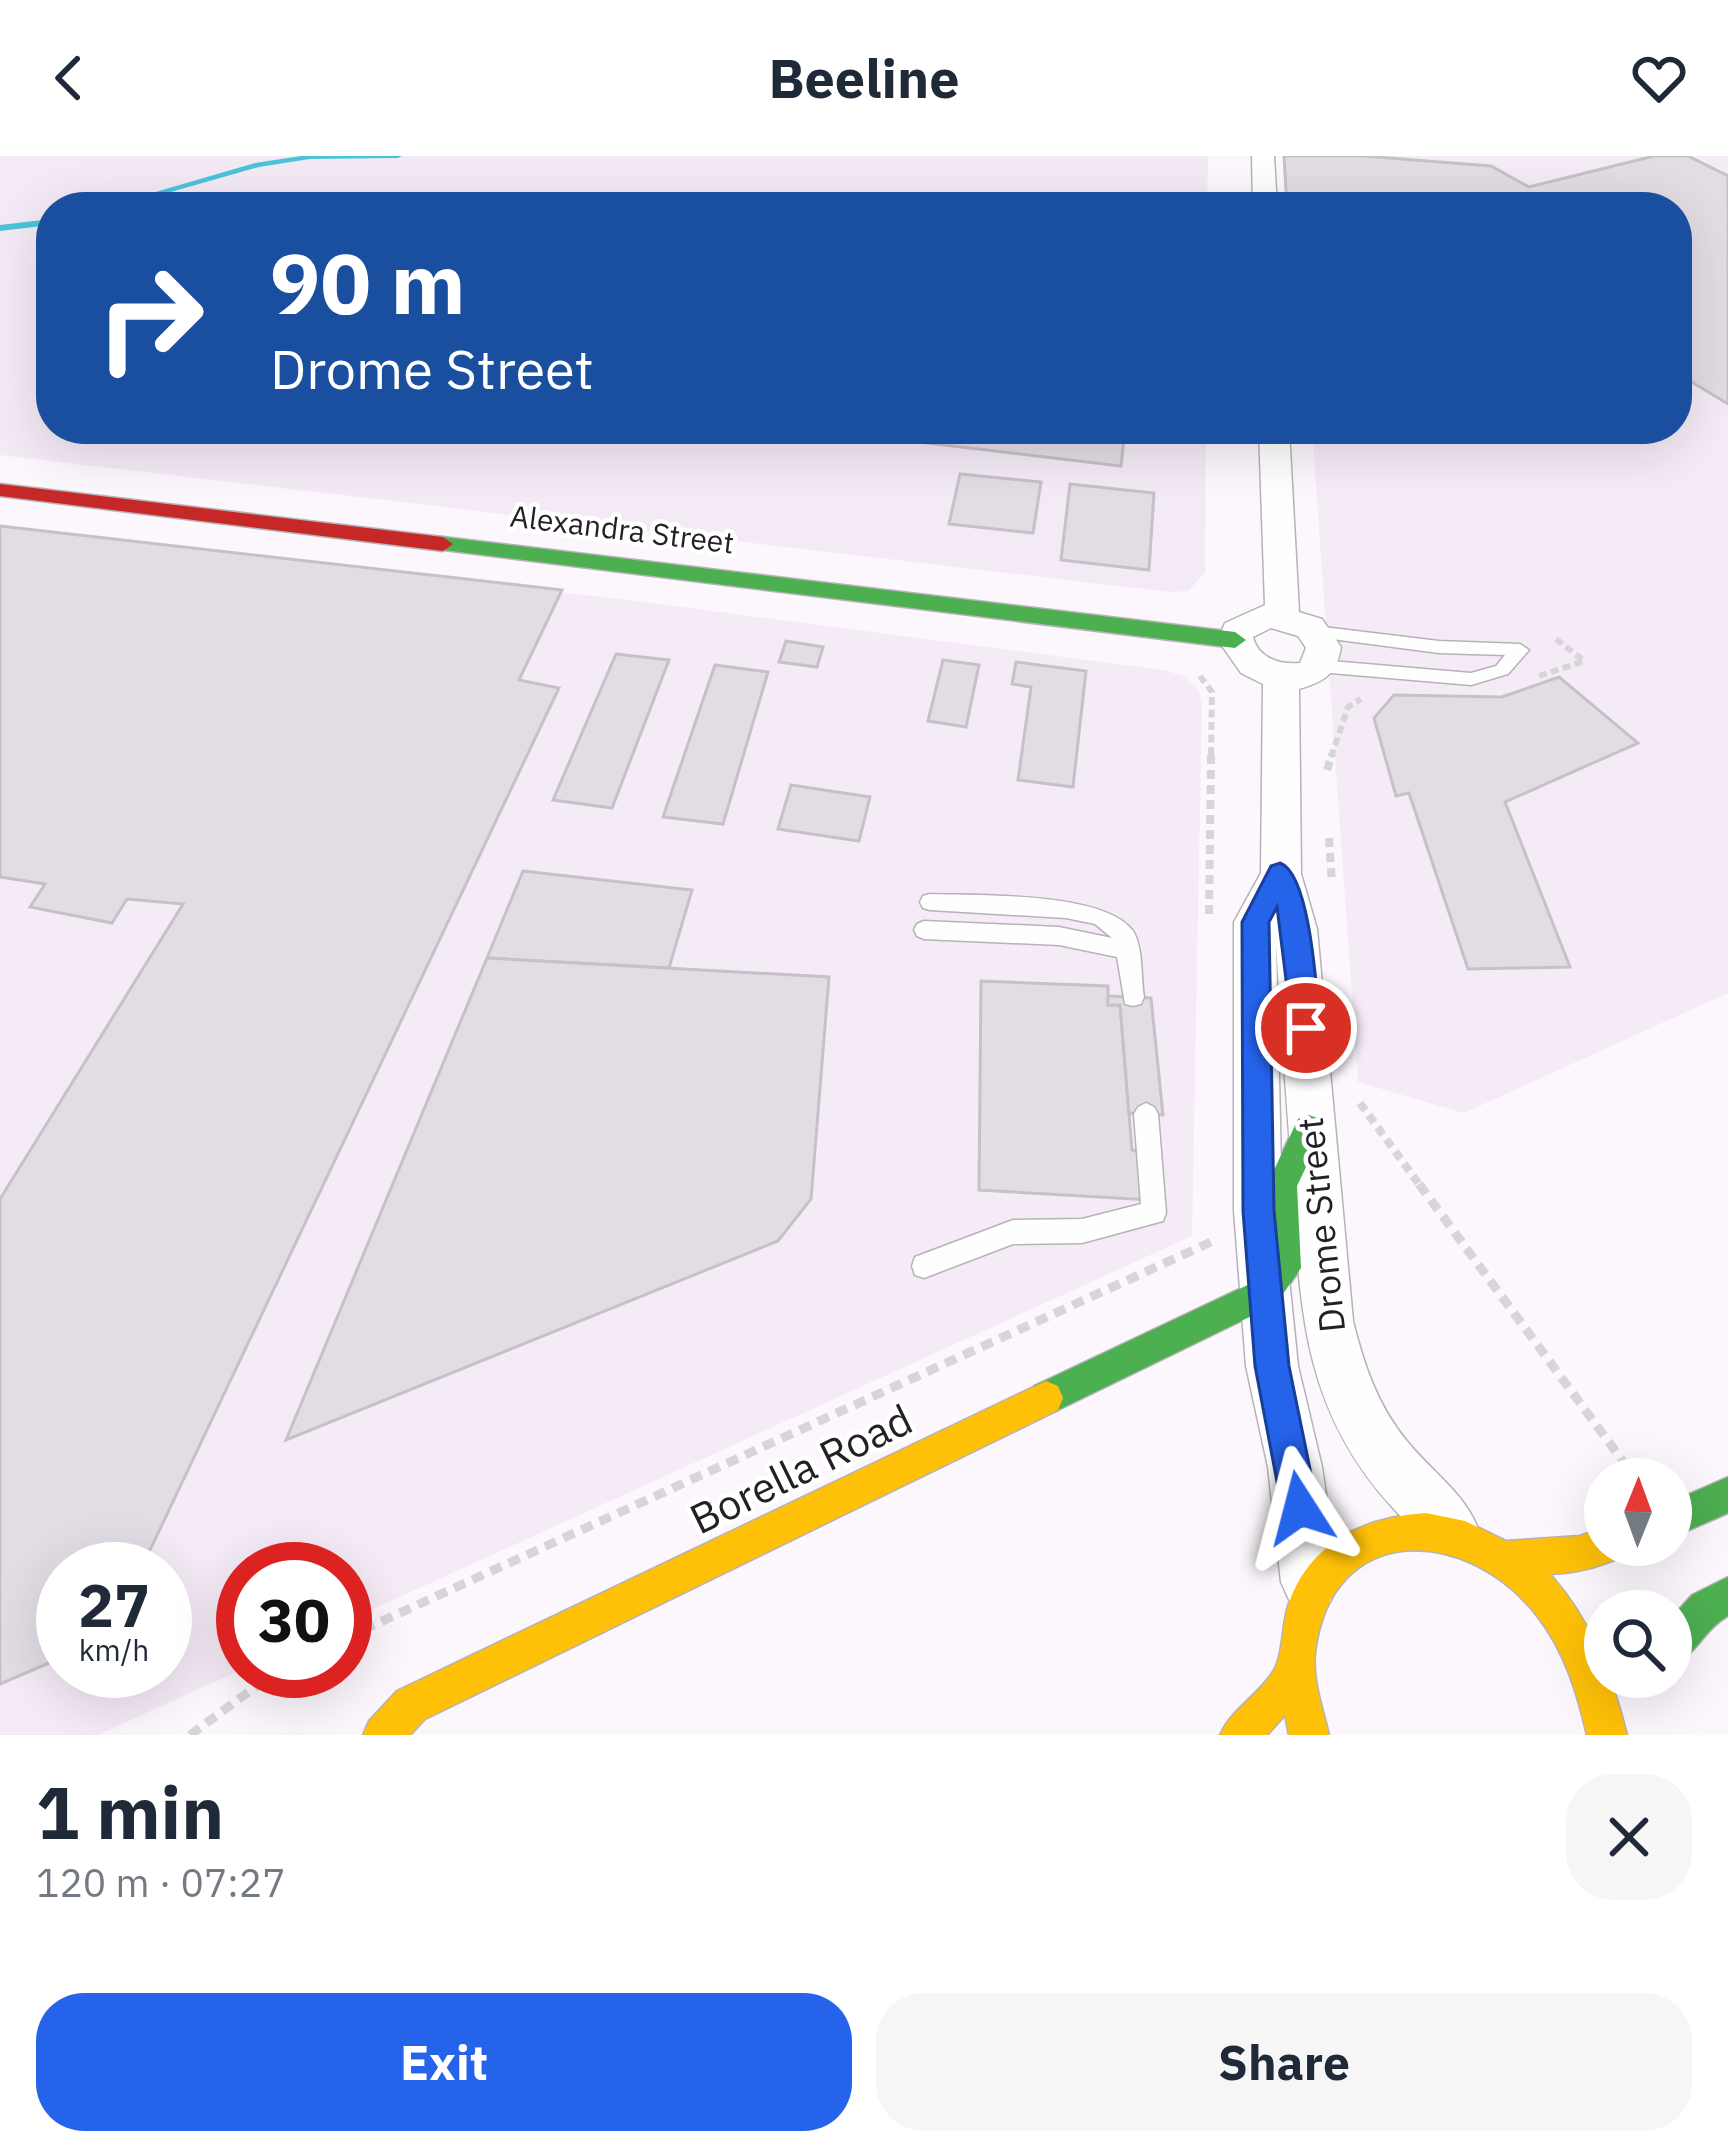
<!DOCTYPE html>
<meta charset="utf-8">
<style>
body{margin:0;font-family:"IBM Plex Sans",sans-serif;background:#f6f6f7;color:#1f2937;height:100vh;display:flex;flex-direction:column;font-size:45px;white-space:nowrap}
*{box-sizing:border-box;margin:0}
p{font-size:39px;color:#747a83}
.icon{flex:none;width:66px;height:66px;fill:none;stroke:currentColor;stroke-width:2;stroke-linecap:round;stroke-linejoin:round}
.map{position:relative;height:1579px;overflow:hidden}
.sheet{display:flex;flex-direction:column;background:#fff;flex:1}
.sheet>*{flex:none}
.hud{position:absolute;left:36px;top:36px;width:1656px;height:252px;border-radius:48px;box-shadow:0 12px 48px #0002;background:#1a4fa0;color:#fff;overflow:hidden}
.needle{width:78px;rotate:1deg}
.buttons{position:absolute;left:1584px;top:1302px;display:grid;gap:24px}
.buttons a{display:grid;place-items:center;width:108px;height:108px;border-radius:50%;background:#fff;box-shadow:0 12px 48px #0002;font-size:60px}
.speed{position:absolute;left:36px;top:1386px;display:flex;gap:24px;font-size:60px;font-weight:700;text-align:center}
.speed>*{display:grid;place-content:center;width:156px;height:156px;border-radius:50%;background:#fff;box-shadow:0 12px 48px #0002;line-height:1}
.speed small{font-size:30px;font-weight:400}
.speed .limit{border:18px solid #d22;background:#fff;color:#111}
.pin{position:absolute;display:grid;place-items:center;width:102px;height:102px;color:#fff;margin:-51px;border:6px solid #fff;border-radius:50%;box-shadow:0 3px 12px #0007}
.me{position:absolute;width:132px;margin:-66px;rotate:351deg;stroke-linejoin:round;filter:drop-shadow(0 0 9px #0008)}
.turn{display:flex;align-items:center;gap:42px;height:252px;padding:0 36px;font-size:54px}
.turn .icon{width:156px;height:156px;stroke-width:2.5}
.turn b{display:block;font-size:84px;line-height:102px}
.round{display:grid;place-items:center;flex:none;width:126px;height:126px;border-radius:48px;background:#f6f6f7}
.overview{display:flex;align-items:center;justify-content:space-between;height:204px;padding:0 36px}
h1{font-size:72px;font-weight:700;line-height:90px}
.action{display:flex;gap:24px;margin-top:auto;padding:24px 36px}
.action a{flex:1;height:138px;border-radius:48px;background:#2563eb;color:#fff;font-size:48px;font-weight:700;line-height:138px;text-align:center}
.action a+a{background:#f6f6f7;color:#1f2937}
header{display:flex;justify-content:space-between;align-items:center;height:156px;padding:0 36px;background:#fff;font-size:54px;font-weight:700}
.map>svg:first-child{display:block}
</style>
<header><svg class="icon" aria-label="back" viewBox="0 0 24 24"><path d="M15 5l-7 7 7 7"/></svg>Beeline<svg class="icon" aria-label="heart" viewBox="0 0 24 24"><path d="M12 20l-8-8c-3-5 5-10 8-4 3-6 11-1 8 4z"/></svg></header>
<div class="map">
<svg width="1728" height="1579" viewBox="0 0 1728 1579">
<rect width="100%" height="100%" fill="#fbf7fc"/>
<g fill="#f5ebf7" fill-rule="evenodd">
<polygon points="1292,0 1728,0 1728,837 1464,957 1358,926 1312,273 1677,273 1677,51"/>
<path d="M0 371 636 445 1164 514 1184 520 1197 531 1202 546 1192 1080 345 1466V1413H243V1513L98 1579H0ZM63 1413H165V1515H63Z"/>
</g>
<polygon fill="#f4eaf6" points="0,0 1208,0 1207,51 51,51 51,273 1206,273 1205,417 1188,435 1170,436 0,299"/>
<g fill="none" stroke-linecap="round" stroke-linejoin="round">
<g fill="#4bc4da" fill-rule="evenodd">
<polygon points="301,0 402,0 398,2 310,3 259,11 118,51 104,51 255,7"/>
<polygon points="51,63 51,69 0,75 0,69"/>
</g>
</g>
<g fill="#e2dde4" stroke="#c5c2c6" stroke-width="3">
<polygon points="1284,0 1363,0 1491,10 1529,31 1654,0 1688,0 1728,20 1728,248 1677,217 1677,51 1287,51"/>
<polygon points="945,40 1068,51 941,51"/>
<polygon points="809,273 1125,273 1121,310"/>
<polygon points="960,318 1041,326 1033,377 949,368"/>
<polygon points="1070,328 1154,337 1149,414 1061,404"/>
<polygon points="0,370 562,434 519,524 559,532 141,1413 63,1413 63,1501 0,1528 0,1043 183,748 127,743 112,767 30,751 45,728 0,721"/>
<polygon points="786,485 823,491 817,511 779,506"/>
<polygon points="616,498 669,504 612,652 553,644"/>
<polygon points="943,504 979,509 966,571 928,565"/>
<polygon points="1016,506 1086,515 1073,631 1018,624 1031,531 1012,528"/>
<polygon points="715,509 768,516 723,668 663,661"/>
<polygon points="1559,521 1638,587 1505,646 1570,811 1468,813 1409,637 1396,640 1374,562 1394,539 1502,541"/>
<polygon points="791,629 870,641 859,685 778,673"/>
<polygon points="523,715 692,734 669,812 487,802"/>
<polygon points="487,802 829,821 811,1043 778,1085 286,1284"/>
<polygon points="981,825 1108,830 1108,849 1120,849 1132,994 1144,995 1150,1044 979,1034"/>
<polygon points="1108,840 1151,842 1163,959 1129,957 1120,849 1108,849"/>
</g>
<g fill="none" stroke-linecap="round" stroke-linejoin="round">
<g stroke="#b6b2b6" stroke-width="3">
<g id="lane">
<polygon points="1315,470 1439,485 1520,488 1529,494 1508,518 1471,529 1319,516 1310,510 1319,504 1471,517 1496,510 1505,499 1439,497 1309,480 1309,472"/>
<path d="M930 738C977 740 1104 735 1133 775 1143 790 1141 823 1144 841L1141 848 1133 850 1125 848 1117 801 1059 789 924 783 917 780 914 774 917 768 924 765 1059 771 1112 782 1095 768 1066 762 930 754 923 752 920 746 923 740Z"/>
<polygon points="1146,947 1154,951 1158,958 1166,1057 1163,1065 1082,1087 1013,1088 924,1122 915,1119 912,1110 915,1101 1013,1064 1082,1063 1141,1048 1134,958 1138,951"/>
</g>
</g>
<g stroke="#b6b2b6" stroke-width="3">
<g id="street">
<polygon points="1252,0 1274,0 1277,51 1253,51"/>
<path d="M1259 273H1289L1299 456 1322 463 1341 491C1337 518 1324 526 1299 533L1301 718 1317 773 1353 1165C1364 1209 1377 1248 1406 1284 1429 1313 1463 1336 1477 1370L1469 1390 1449 1398C1425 1388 1411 1371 1393 1352 1300 1251 1300 1147 1292 1018 1286 941 1281 865 1276 788L1282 1055 1298 1210 1322 1311 1339 1426 1330 1446 1310 1455 1290 1446 1281 1426 1268 1311 1246 1210 1234 1055V766L1261 717 1263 528 1241 517 1218 484 1225 467 1265 449ZM1271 472 1298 480 1306 492 1300 507C1280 509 1258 502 1253 481Z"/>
</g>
</g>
<g stroke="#b6b2b6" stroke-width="3">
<g id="fast">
<polygon points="443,381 1235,476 1246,484 1235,492 436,393 436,383"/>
<polygon points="1309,959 1320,963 1324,973 1297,1030 1301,1112 1276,1148 1058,1254 1046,1259 1034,1254 1029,1242 1034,1230 1254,1126 1269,1107 1267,1029 1298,963"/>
<polygon points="1728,1321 1728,1357 1671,1382 1671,1346"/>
<path d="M1728 1421V1460C1705 1472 1696 1500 1671 1510V1462L1692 1439Z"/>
</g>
</g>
<g stroke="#b6b2b6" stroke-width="3">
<g id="slow">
<polygon points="1046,1225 1058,1230 1063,1242 1058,1254 425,1563 410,1579 363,1579 369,1565 397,1535"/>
<path d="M1426 1357 1465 1365 1506 1385 1580 1380 1605 1371V1389H1624L1619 1402C1595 1412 1576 1417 1550 1418 1593 1467 1612 1520 1627 1579H1587C1577 1536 1565 1496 1538 1461 1469 1370 1331 1363 1315 1497 1312 1524 1323 1553 1329 1579H1289L1285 1559 1267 1579H1220C1232 1552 1259 1539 1274 1514 1283 1499 1282 1469 1288 1450 1308 1387 1364 1361 1426 1357Z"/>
</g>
</g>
<g stroke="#b6b2b6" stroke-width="3">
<polygon id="jam" points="0,328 443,381 453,388 443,395 0,340"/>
</g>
<g stroke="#d7d5d8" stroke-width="6" stroke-dasharray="8 4.5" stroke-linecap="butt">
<polyline points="1200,520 1212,536 1211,601"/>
<polyline points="1539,520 1584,505 1556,483"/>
<polyline points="1331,601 1348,551 1361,543"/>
</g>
<g stroke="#d7d5d8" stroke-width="8" stroke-dasharray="9 6" stroke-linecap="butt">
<polyline points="1327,614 1332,598"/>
<polyline points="1329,682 1332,727"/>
<polyline points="1209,758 1211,598"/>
<polyline points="1360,947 1421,1031"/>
</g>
<g stroke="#d7d5d8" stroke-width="9" stroke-dasharray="12 8" stroke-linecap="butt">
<polyline points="1419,1028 1636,1323"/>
<polyline points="345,1482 1213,1085"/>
<polyline points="190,1579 277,1515"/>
</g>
<use href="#lane" fill="#fefeff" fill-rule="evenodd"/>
<use href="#street" fill="#fefeff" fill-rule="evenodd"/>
<use href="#fast" fill="#4caf50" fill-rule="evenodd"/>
<use href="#slow" fill="#ffc107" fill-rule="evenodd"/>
<use href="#jam" fill="#c62828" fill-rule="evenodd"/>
</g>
<path fill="#2563eb" stroke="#184099" stroke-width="3" d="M1280 707C1311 718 1317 840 1320 872L1316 881 1306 884 1296 881 1292 872 1277 751 1269 766 1274 1055 1289 1210 1318 1352 1313 1365 1300 1370 1287 1365 1282 1352 1255 1210 1243 1055 1242 766 1271 710Z"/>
<g text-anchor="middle" stroke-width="9" stroke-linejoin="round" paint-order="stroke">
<g font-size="30" fill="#231f24" stroke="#fff">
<text transform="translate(622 374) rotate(7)" y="10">Alexandra Street</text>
</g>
<g font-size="36" fill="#231f24" stroke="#fff">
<text transform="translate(1321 1069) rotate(-96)" y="13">Drome Street</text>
</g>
<g font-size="42" fill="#231f24" stroke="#fff">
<text transform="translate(801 1313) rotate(-26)" y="15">Borella Road</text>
</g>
</g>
</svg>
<div class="buttons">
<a><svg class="needle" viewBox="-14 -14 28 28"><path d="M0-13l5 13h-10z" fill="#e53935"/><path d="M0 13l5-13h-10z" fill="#747a83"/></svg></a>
<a><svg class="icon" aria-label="search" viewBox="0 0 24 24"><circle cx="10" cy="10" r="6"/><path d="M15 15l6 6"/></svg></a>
</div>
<div class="speed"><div>27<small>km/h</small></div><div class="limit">30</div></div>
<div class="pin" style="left:1306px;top:872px;background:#d93025"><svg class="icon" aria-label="arrive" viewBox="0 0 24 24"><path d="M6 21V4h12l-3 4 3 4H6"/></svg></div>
<svg class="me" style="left:1300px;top:1352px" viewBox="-20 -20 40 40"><path d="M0-17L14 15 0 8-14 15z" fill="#2563eb" stroke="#fff" stroke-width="4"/></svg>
<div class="hud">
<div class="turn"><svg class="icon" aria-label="right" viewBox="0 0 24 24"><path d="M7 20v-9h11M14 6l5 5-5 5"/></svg><div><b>90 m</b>Drome Street</div></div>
</div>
</div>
<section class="sheet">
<div class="overview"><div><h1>1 min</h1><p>120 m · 07:27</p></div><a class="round"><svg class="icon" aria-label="close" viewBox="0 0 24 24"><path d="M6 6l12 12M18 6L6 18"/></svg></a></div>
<div class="action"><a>Exit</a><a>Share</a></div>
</section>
